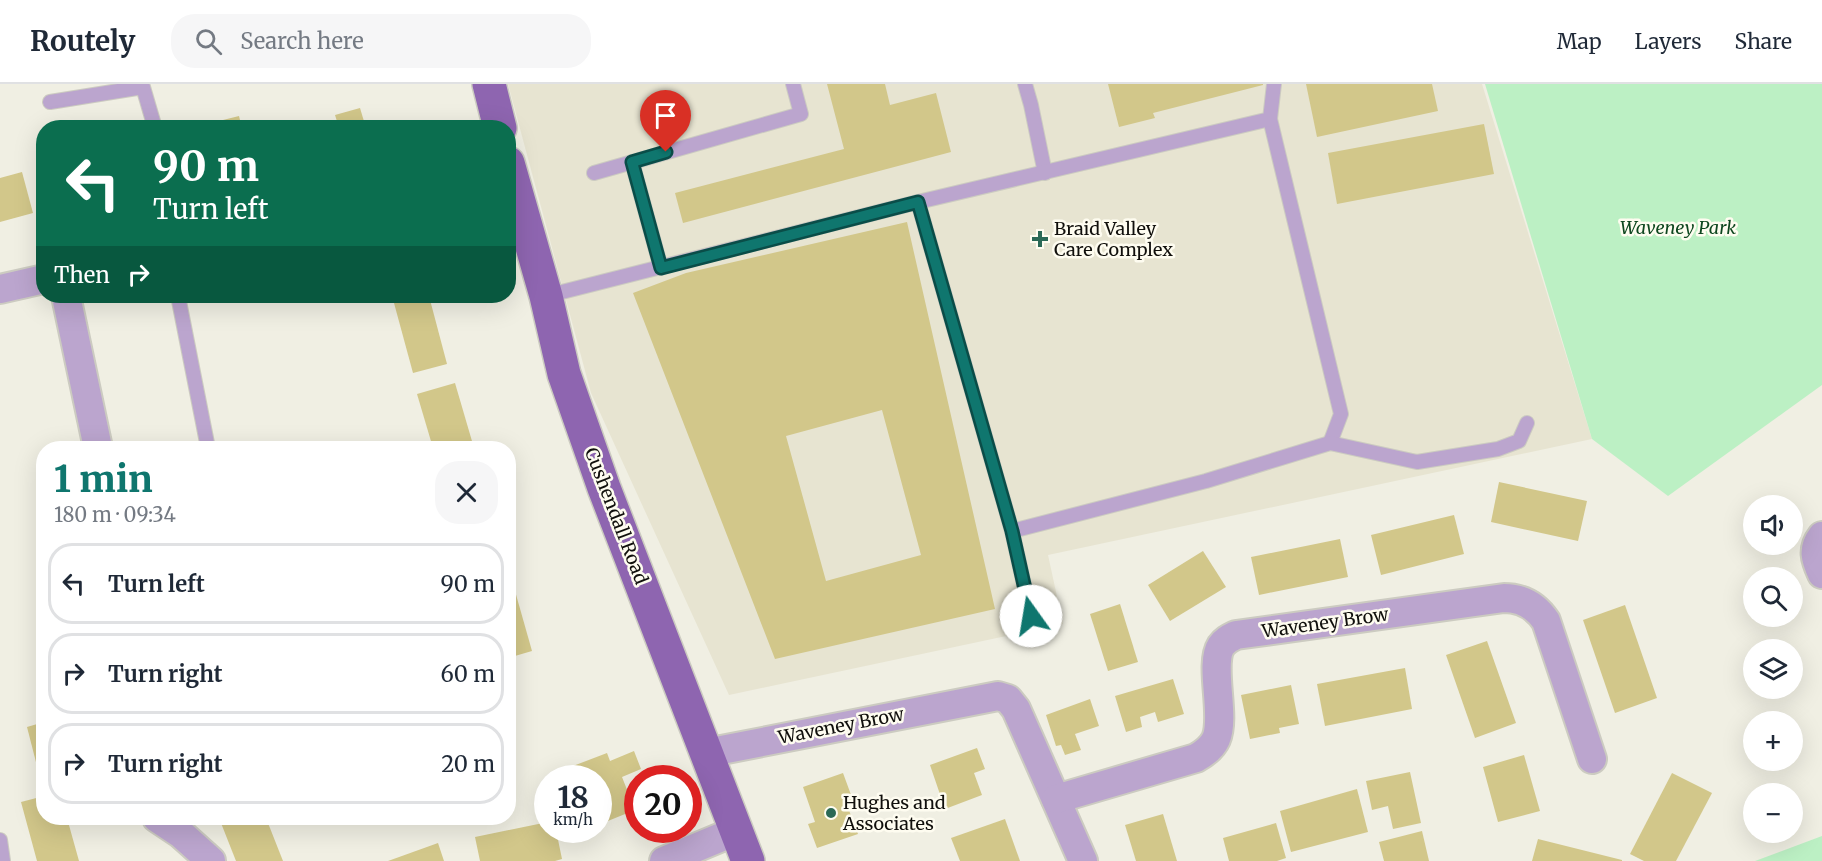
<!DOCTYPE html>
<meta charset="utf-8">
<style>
body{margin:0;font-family:Merriweather,serif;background:#f6f6f7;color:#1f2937;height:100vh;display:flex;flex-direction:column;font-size:22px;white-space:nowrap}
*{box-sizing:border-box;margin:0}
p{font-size:20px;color:#747a83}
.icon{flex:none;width:33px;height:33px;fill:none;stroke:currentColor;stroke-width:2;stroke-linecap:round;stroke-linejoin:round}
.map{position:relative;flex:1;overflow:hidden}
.details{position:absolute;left:36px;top:357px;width:480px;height:384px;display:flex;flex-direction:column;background:#fff;border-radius:24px;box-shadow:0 6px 24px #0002}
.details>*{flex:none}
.top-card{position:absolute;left:36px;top:36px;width:480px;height:183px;border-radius:24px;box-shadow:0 6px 24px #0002;background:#0b6e4f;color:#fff;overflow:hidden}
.fabs{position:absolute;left:1743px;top:411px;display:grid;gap:12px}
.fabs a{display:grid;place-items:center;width:60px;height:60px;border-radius:50%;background:#fff;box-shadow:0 6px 24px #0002;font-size:30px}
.speed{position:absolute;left:534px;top:681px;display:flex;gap:12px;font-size:30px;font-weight:700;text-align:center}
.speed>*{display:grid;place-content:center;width:78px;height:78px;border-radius:50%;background:#fff;box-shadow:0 6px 24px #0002;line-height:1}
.speed small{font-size:15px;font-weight:400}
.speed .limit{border:9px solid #d22;background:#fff;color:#111}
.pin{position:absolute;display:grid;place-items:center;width:51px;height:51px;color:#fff;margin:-62px -26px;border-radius:50% 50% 50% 0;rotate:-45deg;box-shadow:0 0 6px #0007}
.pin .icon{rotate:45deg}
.me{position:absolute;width:66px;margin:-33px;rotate:347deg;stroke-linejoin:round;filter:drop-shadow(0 0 4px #0008)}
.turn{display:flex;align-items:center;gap:21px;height:126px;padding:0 18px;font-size:27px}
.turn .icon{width:78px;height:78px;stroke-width:2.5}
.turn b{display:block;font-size:42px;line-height:51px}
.then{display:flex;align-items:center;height:57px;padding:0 18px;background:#0003;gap:12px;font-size:22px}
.round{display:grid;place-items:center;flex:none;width:63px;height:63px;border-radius:24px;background:#f6f6f7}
.headline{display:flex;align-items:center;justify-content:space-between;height:102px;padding:0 18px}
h1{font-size:36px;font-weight:800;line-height:45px;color:#0f766e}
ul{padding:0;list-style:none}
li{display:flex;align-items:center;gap:18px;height:81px;margin:0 12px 9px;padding:0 6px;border:3px solid #e0e1e3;border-radius:24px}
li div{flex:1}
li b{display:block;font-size:22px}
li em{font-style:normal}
header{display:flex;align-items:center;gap:36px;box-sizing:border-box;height:84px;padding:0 30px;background:#fff;border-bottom:2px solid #e0e1e3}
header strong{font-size:28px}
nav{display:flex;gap:33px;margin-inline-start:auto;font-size:21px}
.search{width:420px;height:54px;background:#f6f6f7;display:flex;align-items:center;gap:15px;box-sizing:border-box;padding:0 21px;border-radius:24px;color:#747a83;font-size:22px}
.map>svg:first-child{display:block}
</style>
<header>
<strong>Routely</strong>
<div class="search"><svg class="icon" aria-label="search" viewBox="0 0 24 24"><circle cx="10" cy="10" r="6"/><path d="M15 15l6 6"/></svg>Search here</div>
<nav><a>Map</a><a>Layers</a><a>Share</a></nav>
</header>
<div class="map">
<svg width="1822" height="777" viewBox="0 0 1822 777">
<rect width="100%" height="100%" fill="#f0efe3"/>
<polygon fill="#e7e4d1" points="508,0 1482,0 1592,355 1048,471 1063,540 729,611 591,309"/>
<g fill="#bcf0c4">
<polygon points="1485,0 1822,0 1822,301 1668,412 1592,355"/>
<polygon points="1822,752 1822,777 1755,777"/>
</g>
<g fill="#d2c78a" fill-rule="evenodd">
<polygon points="827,0 885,0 890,21 936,9 951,68 683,139 675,109 844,65"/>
<polygon points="1108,0 1263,0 1263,1 1153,29 1155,34 1119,43"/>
<polygon points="1306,0 1432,0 1438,27 1317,53"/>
<polygon points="360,24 366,44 339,44 335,31"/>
<polygon points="239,32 242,44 216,44 215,38"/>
<polygon points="1484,40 1494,90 1337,120 1328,69"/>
<polygon points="22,88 33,129 0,138 0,94"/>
<path d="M907 138 995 525 775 575 633 209 686 189ZM882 326 921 471 826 497 786 352Z"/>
<polygon points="423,212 429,212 447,280 413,289 394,219"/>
<polygon points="455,299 474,364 433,364 417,310"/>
<polygon points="1499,398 1587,417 1578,457 1491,438"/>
<polygon points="1454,431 1464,470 1381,491 1371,451"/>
<polygon points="1340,455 1348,493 1259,511 1251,473"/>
<polygon points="1203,467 1226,503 1170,537 1148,501"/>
<polygon points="515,507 532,567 508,574 508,509"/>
<polygon points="1120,520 1138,578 1108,587 1090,530"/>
<polygon points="1625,521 1657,614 1615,629 1583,536"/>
<polygon points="1487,557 1516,639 1475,654 1446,571"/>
<polygon points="1405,584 1412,625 1325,642 1317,600"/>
<polygon points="1173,595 1184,630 1158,638 1155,628 1140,633 1142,643 1126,648 1115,612"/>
<polygon points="1291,601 1299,640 1279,644 1280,649 1250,655 1241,611"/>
<polygon points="1090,615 1099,642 1075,650 1081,666 1065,671 1061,661 1056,662 1046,631"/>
<polygon points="44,638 44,685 38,686 27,643"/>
<polygon points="977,664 985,685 974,689 982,711 945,725 930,681"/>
<polygon points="634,667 641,685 622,693 635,726 598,741 598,694 578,694 573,682 607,669 610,677"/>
<polygon points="1524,671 1540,727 1498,738 1483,683"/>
<polygon points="1410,688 1421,739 1393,745 1388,722 1372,726 1366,697"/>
<polygon points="843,689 854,719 847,721 858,750 817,764 808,740 815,738 803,703"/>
<polygon points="1672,689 1712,709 1676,777 1644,777 1630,770"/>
<polygon points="1357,705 1368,748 1291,768 1280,727"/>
<polygon points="44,712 44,734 67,734 79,777 37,777 21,718"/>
<polygon points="1163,730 1177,777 1136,777 1125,741"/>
<polygon points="219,734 266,734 283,777 236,777"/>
<polygon points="1005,735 1020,777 960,777 951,754"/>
<polygon points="548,738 548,746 556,746 562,775 555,777 480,777 475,753"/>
<polygon points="1276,739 1286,774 1277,777 1229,777 1223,754"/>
<polygon points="1422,747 1429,777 1384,777 1379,758"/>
<polygon points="1538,755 1622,776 1622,777 1532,777"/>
<polygon points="438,759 444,777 388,777"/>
</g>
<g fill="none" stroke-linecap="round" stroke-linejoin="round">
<g stroke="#cccbc1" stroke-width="16">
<g id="service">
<polyline points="1025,0 1031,21 1045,89"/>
<polyline points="50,18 143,3 155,44"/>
<polyline points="1270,35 1341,330 1330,359"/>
<polyline points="632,78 661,184"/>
<polyline points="594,89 801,30 793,0"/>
<polyline points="918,118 1012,447 1031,532"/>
<polyline points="178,212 208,364"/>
<polyline points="546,212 918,118 1270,35 1274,0"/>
<polyline points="1012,447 1206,397 1330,359 1417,378 1498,365 1519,357 1527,339"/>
<polyline points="0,756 3,777"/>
</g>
</g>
<g stroke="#cccbc1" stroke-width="32">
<g id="minor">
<polyline points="0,205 44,195"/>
<polyline points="66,212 98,364"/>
<path d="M1822 452C1812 465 1815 475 1822 490"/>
<polyline points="706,669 998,612 1008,615 1016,625 1083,777"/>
<path d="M1056 715 1196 674C1205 669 1212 664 1216 655 1226 632 1209 581 1221 562 1225 556 1230 554 1236 551L1504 514C1522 514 1536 522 1546 537L1592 675"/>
<polyline points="157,734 181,750 211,777"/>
<polyline points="664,777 736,747"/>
</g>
</g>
<g stroke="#cccbc1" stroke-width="36">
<g id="primary">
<polyline points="489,0 500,44"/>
<polyline points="508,79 546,212 564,290 604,404 748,777"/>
</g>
</g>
<use href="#service" stroke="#bba5ce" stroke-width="14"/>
<use href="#minor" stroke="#bba5ce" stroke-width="28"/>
<use href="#primary" stroke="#8e65b0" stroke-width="33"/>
</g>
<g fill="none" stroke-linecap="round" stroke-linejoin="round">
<g stroke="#0a4d48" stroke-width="15">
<polyline id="route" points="666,68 632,78 661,184 918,118 1012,447 1031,532"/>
</g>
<use href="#route" stroke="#0f766e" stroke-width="10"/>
</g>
<g fill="#2b6956" stroke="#fefcf0" stroke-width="2">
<path d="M1037 146h6v6h6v6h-6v6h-6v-6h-6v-6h6z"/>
<circle cx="831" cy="729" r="6"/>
</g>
<g text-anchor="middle" stroke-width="5" stroke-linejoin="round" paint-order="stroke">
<g font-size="18" font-style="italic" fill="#0e471f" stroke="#fefcf0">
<text x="1678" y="150">Waveney Park</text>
</g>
<g font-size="18" fill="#100f0c" stroke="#fefcf0" text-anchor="start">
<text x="1054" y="151">Braid Valley<tspan x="1054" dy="21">Care Complex</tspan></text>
<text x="843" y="725">Hughes and<tspan x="843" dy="21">Associates</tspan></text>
</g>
<g font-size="18" fill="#100f0c" stroke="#fefcf0">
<text transform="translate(616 432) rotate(69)" y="6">Cushendall Road</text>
<text transform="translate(1325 539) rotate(-8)" y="6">Waveney Brow</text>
<text transform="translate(841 642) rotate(-11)" y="6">Waveney Brow</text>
</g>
</g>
</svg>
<div class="fabs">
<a><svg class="icon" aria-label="sound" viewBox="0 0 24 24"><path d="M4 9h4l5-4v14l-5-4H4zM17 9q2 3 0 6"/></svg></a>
<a><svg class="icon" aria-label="search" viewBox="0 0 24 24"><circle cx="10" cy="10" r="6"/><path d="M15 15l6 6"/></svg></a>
<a><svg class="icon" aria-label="layers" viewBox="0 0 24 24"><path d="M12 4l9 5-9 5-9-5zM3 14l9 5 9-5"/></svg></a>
<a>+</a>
<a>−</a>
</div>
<div class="speed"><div>18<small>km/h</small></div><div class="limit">20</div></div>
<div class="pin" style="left:666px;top:68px;background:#d93025"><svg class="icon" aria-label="arrive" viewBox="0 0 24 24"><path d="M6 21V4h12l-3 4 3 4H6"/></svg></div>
<svg class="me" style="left:1031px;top:532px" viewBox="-20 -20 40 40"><circle r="19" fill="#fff"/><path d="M0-13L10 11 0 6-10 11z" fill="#0f766e"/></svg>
<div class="top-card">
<div class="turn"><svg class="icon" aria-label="left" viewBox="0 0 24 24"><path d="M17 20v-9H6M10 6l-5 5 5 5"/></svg><div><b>90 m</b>Turn left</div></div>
<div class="then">Then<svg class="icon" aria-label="right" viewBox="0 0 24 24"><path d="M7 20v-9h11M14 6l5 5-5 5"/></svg></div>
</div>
<section class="details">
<div class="headline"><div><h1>1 min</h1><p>180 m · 09:34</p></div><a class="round"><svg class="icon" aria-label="close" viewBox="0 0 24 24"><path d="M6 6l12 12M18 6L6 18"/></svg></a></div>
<ul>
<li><svg class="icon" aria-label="left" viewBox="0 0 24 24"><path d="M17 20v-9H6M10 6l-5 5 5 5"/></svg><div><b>Turn left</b></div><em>90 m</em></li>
<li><svg class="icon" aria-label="right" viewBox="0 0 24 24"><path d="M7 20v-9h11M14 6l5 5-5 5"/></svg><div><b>Turn right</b></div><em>60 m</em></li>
<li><svg class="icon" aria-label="right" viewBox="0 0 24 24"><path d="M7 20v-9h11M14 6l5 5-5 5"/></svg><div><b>Turn right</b></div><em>20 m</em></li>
</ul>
</section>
</div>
